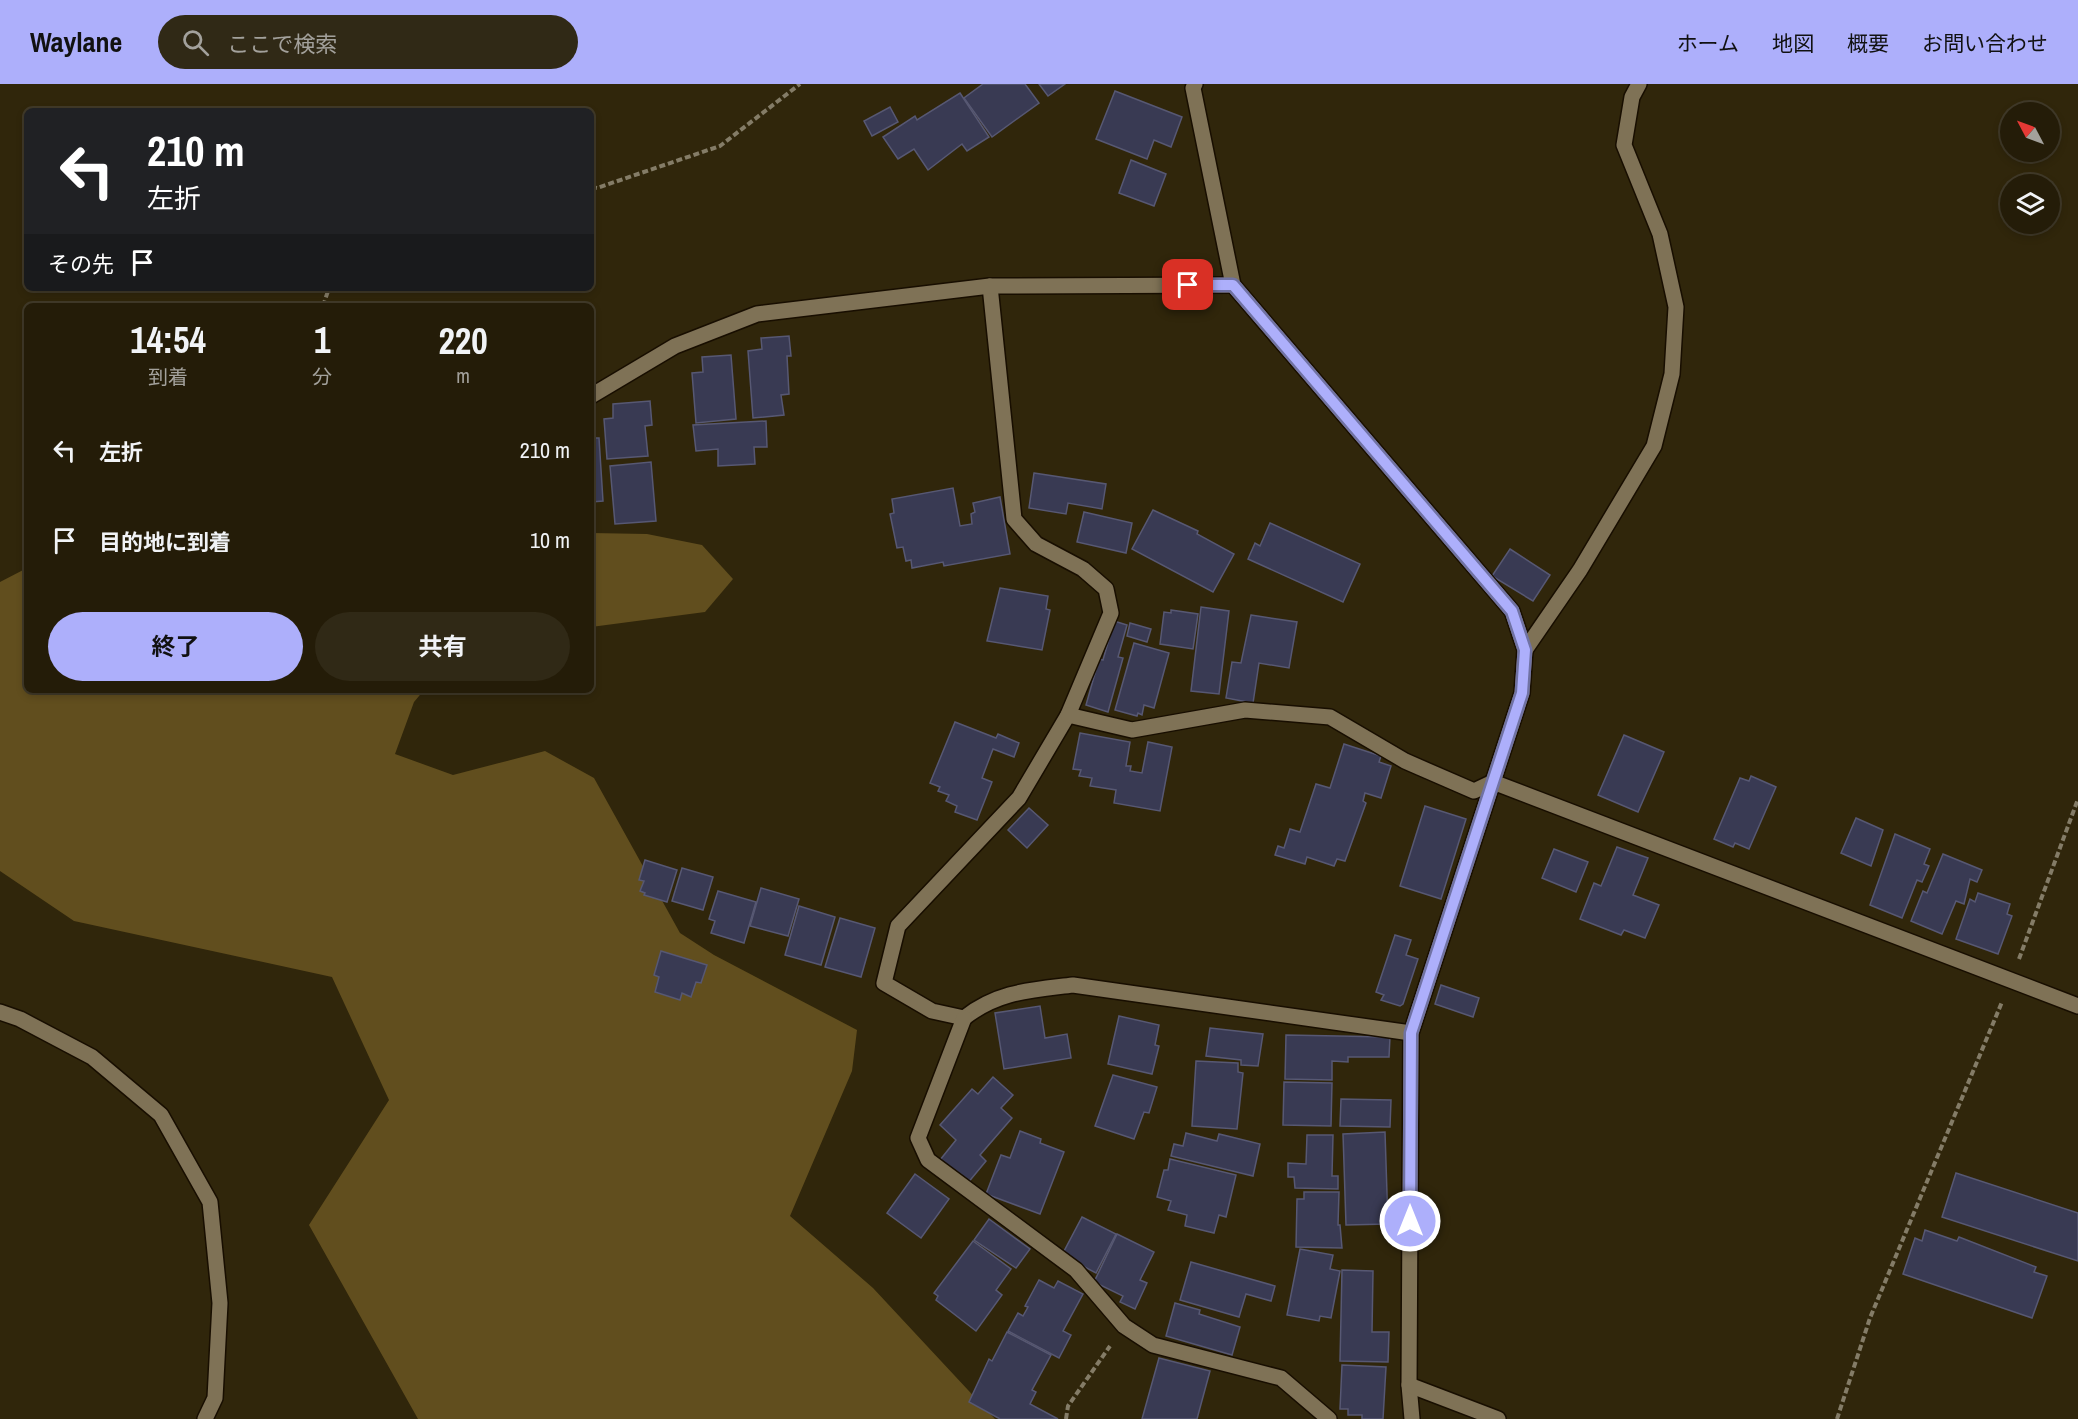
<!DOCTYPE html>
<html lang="ja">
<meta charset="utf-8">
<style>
body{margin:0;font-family:"Archivo Narrow","Noto Sans JP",sans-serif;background:#302916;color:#f1f3f6;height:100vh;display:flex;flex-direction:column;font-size:22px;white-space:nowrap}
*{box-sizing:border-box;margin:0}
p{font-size:20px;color:#a3a19c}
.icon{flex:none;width:33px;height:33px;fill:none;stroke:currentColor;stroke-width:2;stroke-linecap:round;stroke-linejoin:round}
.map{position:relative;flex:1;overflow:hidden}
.panel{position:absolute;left:24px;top:219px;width:570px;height:390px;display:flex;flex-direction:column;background:#241c08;border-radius:9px;box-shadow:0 3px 9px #0003,0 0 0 2px #413a29}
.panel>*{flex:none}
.hud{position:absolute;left:24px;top:24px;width:570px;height:183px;border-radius:9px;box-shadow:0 3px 9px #0003,0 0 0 2px #413a29;background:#202124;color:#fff;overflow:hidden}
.needle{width:39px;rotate:311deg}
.fabs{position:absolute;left:2000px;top:18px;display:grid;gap:12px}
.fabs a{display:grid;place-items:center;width:60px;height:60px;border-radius:50%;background:#241c08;box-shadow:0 3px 9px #0003,0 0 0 2px #413a29;font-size:30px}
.pin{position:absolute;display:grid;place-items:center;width:51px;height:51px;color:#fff;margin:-26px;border-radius:12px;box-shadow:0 3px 9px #0006}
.me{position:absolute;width:66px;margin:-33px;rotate:0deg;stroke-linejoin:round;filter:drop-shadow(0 0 4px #0008)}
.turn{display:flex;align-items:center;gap:21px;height:126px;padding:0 24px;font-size:27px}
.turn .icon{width:78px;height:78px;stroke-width:2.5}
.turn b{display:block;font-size:42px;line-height:51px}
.then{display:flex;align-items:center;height:57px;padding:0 24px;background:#0003;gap:12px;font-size:22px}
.eta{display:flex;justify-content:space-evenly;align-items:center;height:102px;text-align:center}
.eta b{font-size:36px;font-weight:700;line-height:42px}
.action{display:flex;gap:12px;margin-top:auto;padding:12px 24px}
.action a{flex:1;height:69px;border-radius:36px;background:#adaffb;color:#111;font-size:24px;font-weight:700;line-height:69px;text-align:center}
.action a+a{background:#302916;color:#f1f3f6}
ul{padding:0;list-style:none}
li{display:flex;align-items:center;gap:18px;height:90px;padding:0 24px}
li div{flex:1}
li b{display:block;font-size:22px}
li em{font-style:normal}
header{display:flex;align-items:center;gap:36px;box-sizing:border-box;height:84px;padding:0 30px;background:#adaffb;color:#111}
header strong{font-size:28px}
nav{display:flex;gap:33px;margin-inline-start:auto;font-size:21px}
.search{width:420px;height:54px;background:#302916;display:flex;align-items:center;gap:15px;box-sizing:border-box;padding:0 21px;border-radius:33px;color:#a3a19c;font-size:22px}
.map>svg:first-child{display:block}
</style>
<header>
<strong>Waylane</strong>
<div class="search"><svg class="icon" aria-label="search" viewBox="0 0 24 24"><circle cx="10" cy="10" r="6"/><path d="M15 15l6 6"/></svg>ここで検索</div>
<nav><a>ホーム</a><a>地図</a><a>概要</a><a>お問い合わせ</a></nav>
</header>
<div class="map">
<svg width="2078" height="1335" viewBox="0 0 2078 1335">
<rect width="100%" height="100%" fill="#30260b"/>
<g fill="#614e1e">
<polygon points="591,449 647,450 702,461 733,495 705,528 591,543"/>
<polygon points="27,484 27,606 424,606 414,618 395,670 453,691 545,667 594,694 680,849 714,871 857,946 852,987 790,1132 873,1204 995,1335 418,1335 309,1141 389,1016 332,893 74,837 0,787 0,498"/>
</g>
<g fill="#393a53" stroke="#575873" stroke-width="1.5">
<polygon points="983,0 1025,0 1039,19 992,53 964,14"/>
<polygon points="1039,0 1065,0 1048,12"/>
<polygon points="1115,7 1182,33 1171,63 1154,56 1147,75 1096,55"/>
<polygon points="960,9 989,53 967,67 962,60 928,86 914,65 898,75 883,53 915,32 917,36"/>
<polygon points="890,23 898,38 872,52 864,37"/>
<polygon points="1131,76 1166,90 1154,122 1119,109"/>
<polygon points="789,252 791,272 787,272 789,310 781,311 784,331 753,334 748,267 762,265 761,254"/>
<polygon points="731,271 736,335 696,339 692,289 703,288 702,273"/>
<polygon points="650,317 652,341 645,342 648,372 607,375 604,335 613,334 613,320"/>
<polygon points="766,337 767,363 754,363 755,380 718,382 718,365 696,367 693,341"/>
<polygon points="591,354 599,354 603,417 591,418"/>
<polygon points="651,378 656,437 615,440 610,382"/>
<polygon points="1034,389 1106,400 1102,425 1068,419 1066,430 1029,424"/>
<polygon points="953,404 960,442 972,440 971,430 975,428 973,419 1000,413 1010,470 944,482 943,478 912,484 911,476 906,477 903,463 897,464 890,430 894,429 892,415"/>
<polygon points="1153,426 1198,447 1197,450 1234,470 1213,508 1132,465"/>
<polygon points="1084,428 1132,439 1126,469 1077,458"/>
<polygon points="1270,439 1360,480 1343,518 1248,475 1255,459 1260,462"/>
<polygon points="1510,465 1550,491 1533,517 1492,492"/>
<polygon points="1000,504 1048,512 1046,525 1050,526 1042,566 987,557"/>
<polygon points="1201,523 1229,527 1219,610 1191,607"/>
<polygon points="1171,526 1198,530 1193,565 1160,560 1164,528 1171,529"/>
<polygon points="1251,531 1297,538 1289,584 1259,579 1253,619 1226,614 1232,578 1241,579"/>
<polygon points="1114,537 1127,541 1118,573 1123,574 1108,628 1086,621 1099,575 1103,576"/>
<polygon points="1130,539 1151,545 1147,558 1127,552"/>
<polygon points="1134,559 1169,569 1154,624 1144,621 1142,631 1138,629 1137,632 1115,626"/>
<polygon points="955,638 996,654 998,650 1019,659 1014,673 993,665 982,694 992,698 977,736 955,728 957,722 946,717 949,711 938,707 940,703 930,699"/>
<polygon points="1080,649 1130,658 1126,682 1131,682 1130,687 1142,689 1148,658 1172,663 1160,727 1114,719 1116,706 1090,702 1092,694 1079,692 1081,686 1073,685"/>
<polygon points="1624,651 1664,668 1638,728 1598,711"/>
<polygon points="1344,660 1381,672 1379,678 1391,682 1381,714 1365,709 1363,717 1366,719 1345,777 1337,775 1334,782 1307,773 1305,780 1275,771 1278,762 1284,764 1290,745 1300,748 1316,700 1330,704"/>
<polygon points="1751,692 1776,703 1749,765 1735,759 1733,763 1714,755 1740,694 1749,697"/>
<polygon points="1425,722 1466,735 1441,815 1400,802"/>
<polygon points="1029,724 1048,741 1027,764 1008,746"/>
<polygon points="1856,734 1883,746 1871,782 1841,769"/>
<polygon points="1895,750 1930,765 1924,780 1929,782 1922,798 1917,796 1902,834 1870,821"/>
<polygon points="1617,763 1648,774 1633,811 1659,821 1645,854 1624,846 1621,851 1580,835 1594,799 1601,802"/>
<polygon points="1554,765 1588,778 1576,808 1542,794"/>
<polygon points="1943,770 1982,786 1977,798 1970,795 1964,820 1956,817 1942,850 1911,837 1923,807 1927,809"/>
<polygon points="645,776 677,786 667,818 644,811 645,809 640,807 644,797 639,796"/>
<polygon points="682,784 713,793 703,826 672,817"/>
<polygon points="761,804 799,815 788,852 750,842"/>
<polygon points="718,807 756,818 744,859 711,849 715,837 709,835"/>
<polygon points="1978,809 2010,820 2007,830 2012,832 1998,870 1956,855 1970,815 1975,818"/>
<polygon points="799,822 835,833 821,881 785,871"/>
<polygon points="840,834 875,844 861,893 825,883"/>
<polygon points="1395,851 1411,856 1406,871 1418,875 1403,920 1400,922 1381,916 1384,911 1376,908"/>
<polygon points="661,867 707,881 701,899 696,898 691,913 682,909 680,916 655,908 659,893 654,891"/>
<polygon points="1441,901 1479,914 1473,933 1435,920"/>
<polygon points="1040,922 1045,954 1067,950 1071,974 1004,985 995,929"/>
<polygon points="1119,932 1159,941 1155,961 1159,962 1152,990 1108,980"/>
<polygon points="1210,944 1263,950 1258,982 1241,981 1241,976 1206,972"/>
<polygon points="1286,951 1390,953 1389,973 1348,973 1348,978 1332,977 1332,996 1285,995"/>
<polygon points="1196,977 1238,979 1238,988 1243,989 1237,1045 1192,1042"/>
<polygon points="1113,991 1157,1003 1149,1029 1144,1028 1134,1055 1095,1042"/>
<polygon points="993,993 1013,1011 1001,1024 1012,1034 980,1071 986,1077 967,1100 940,1076 956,1056 940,1041 972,1005 978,1010"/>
<polygon points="1284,998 1332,999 1331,1042 1283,1041"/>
<polygon points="1341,1015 1391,1016 1390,1043 1340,1042"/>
<polygon points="1020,1047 1041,1055 1040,1059 1064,1068 1040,1130 986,1110 1001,1071 1010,1074"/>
<polygon points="1385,1048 1388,1140 1346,1141 1343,1050"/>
<polygon points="1186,1049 1217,1057 1219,1050 1260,1060 1253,1092 1171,1072 1174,1060 1183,1062"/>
<polygon points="1307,1051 1333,1051 1332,1092 1338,1092 1338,1105 1295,1104 1294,1093 1288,1093 1288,1079 1306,1080"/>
<polygon points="1170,1075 1236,1091 1226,1133 1219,1131 1214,1149 1185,1142 1187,1131 1168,1126 1171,1117 1157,1113 1164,1086 1168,1086"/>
<polygon points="1956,1089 2078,1129 2078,1177 1942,1133"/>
<polygon points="915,1090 949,1115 921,1154 887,1129"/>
<polygon points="1304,1108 1339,1108 1338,1141 1340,1141 1342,1164 1296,1163 1297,1115 1304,1115"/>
<polygon points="1082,1133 1116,1150 1096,1189 1062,1171"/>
<polygon points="989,1135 1030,1165 1016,1184 974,1156"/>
<polygon points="1925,1146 1957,1157 1959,1153 2036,1183 2034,1188 2047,1192 2032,1234 1903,1190 1915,1154 1922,1157"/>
<polygon points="1117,1150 1154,1168 1140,1196 1147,1199 1135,1225 1120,1218 1123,1212 1094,1198"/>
<polygon points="973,1157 1011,1185 996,1206 1002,1211 976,1247 936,1216 938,1212 934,1209"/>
<polygon points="1300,1165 1333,1171 1330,1185 1340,1187 1331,1234 1320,1232 1319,1237 1287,1231"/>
<polygon points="1191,1178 1275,1202 1271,1217 1246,1210 1239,1233 1180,1216"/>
<polygon points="1342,1186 1373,1187 1372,1248 1389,1248 1388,1278 1340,1277"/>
<polygon points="1039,1196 1054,1204 1058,1197 1083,1210 1063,1247 1071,1251 1059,1274 1008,1247 1018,1229 1023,1232 1028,1223 1025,1222"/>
<polygon points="1175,1219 1200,1226 1199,1230 1240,1243 1232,1271 1166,1252"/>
<polygon points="1007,1248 1051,1271 1032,1306 1036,1308 1030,1320 1058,1335 1000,1335 969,1318 989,1275 992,1277"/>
<polygon points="1159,1274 1210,1287 1197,1335 1142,1335"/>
<polygon points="1342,1281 1386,1283 1383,1335 1362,1335 1362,1331 1348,1331 1348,1325 1340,1325"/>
</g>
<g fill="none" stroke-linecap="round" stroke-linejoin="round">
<g stroke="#180e00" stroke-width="18">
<g id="minor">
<polyline points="1195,0 1193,4 1233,201 1512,527 1525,566 1522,609 1411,949 1409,1301 1412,1335"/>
<path d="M990 202 1014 435 1036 460 1083 485 1106 505 1111 529 1068 631 1019 714 898 842 884 899 932 927 964 934C998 907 1032 906 1073 901L1411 949"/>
<polyline points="591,312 675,262 757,230 990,202 1233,201"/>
<polyline points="1525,566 1580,486 1654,362 1672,290 1676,223 1660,150 1624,61 1632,13 1639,0"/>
<polyline points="1068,631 1132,646 1245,626 1330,633 1405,677 1474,707 1493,698 2078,922"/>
<polyline points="0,928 20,935 92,973 161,1031 210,1118 220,1219 215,1314 205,1335"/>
<polyline points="964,934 918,1054 928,1076 1076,1186 1124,1242 1153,1261 1281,1294 1329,1335"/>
<polyline points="1409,1301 1498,1335"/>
</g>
</g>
<g stroke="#847c67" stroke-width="4" stroke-dasharray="6 3" stroke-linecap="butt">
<polyline points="591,103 597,104 720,62 800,0"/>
<polyline points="323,222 329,204"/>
<polyline points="2019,875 2078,715"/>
<polyline points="1066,1335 1068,1322 1110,1262"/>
<polyline points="1837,1335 1870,1234 2002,918"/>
</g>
<use href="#minor" stroke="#7f7256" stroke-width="15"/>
</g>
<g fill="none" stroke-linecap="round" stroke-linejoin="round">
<g stroke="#7072a3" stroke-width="15">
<polyline id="route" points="1188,201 1233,201 1512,527 1525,566 1522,609 1411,949 1410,1137"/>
</g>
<use href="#route" stroke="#adaffb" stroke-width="10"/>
</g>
</svg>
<div class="fabs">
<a><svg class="needle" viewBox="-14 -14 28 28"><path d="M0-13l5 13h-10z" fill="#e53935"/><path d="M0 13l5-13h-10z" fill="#a3a19c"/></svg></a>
<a><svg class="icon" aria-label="layers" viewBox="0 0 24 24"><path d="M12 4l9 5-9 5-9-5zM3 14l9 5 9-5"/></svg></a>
</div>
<div class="pin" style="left:1188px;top:201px;background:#d93025"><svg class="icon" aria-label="arrive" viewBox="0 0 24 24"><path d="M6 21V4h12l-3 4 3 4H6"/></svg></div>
<svg class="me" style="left:1410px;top:1137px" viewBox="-20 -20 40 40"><circle r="17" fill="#adaffb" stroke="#fff" stroke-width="3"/><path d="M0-11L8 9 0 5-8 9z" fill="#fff"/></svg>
<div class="hud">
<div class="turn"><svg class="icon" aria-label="left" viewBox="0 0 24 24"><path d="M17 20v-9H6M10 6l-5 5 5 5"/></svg><div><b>210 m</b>左折</div></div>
<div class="then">その先<svg class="icon" aria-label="arrive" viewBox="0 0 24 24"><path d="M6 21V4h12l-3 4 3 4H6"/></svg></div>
</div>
<section class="panel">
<div class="eta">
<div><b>14:54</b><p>到着</p></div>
<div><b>1</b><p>分</p></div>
<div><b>220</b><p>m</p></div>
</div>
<ul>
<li><svg class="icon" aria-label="left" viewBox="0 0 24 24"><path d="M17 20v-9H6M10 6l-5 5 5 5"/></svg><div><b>左折</b></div><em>210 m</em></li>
<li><svg class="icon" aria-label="arrive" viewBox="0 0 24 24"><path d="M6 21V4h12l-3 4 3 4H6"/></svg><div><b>目的地に到着</b></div><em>10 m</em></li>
</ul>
<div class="action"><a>終了</a><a>共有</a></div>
</section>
</div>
